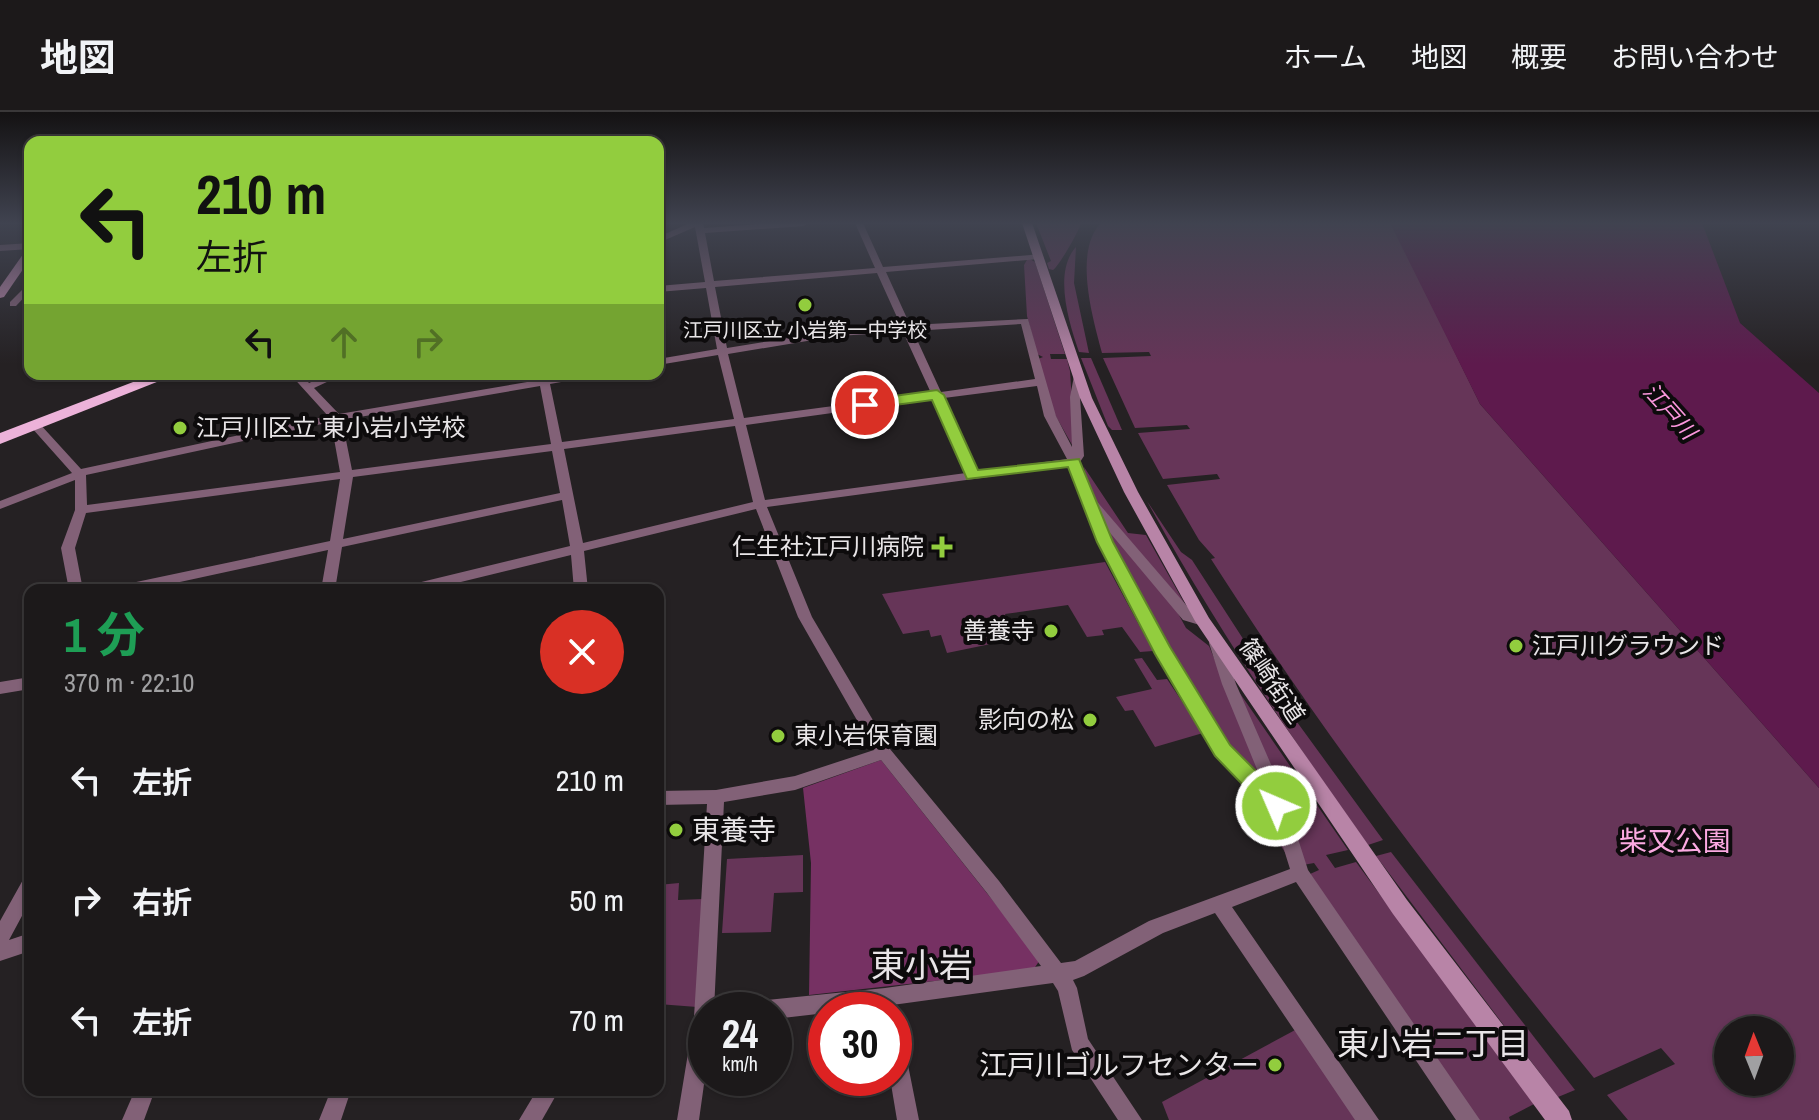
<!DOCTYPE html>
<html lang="ja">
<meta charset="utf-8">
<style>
body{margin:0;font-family:"Archivo Narrow","Noto Sans JP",sans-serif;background:#292627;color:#f1f3f6;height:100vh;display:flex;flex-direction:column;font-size:30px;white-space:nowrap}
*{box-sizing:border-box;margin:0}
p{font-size:26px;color:#a0a0a2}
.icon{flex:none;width:44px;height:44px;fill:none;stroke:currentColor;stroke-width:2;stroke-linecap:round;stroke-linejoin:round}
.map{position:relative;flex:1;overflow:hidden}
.side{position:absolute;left:24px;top:472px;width:640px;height:512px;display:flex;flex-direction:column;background:#1c191a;border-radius:16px;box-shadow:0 2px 6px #0004,0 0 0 2px #3a3839}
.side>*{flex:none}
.top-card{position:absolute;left:24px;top:24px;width:640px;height:244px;border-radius:16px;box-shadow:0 2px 6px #0004,0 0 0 2px #3a3839;background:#92cd3e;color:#111;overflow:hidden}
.needle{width:52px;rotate:359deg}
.controls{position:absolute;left:1714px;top:904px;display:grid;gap:16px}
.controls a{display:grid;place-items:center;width:80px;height:80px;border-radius:50%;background:#1c191a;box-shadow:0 2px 6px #0004,0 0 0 2px #3a3839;font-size:40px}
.speed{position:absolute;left:688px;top:880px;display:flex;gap:16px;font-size:40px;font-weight:700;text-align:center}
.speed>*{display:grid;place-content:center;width:104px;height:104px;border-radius:50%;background:#1c191a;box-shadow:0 2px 6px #0004,0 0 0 2px #3a3839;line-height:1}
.speed small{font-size:20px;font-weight:400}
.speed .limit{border:12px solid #d22;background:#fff;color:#111}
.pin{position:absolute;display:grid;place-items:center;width:68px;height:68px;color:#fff;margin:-34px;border:4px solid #fff;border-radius:50%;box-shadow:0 2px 8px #0007}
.me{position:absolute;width:88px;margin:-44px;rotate:315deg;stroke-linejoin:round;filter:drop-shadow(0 0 6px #0008)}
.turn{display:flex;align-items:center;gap:28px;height:168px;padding:0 40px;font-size:36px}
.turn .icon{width:104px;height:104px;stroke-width:2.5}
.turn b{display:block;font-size:56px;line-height:68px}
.lanes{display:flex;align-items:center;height:76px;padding:0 40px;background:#0003;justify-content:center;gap:40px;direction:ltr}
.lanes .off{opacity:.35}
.round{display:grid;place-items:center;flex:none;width:84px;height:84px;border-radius:42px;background:#292627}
.summary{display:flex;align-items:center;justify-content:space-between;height:136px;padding:0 40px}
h1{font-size:48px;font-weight:700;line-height:60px;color:#1e9e55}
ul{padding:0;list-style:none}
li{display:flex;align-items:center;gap:24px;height:120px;padding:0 40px}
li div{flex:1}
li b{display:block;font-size:30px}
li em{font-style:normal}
header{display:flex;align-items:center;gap:48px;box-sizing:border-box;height:112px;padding:0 40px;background:#1c191a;border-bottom:2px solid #3a3839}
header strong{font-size:38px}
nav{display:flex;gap:44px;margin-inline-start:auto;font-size:28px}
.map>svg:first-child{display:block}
</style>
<header>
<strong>地図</strong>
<nav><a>ホーム</a><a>地図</a><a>概要</a><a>お問い合わせ</a></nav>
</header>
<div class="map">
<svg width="1819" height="1008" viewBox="0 0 1819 1008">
<rect width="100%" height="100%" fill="#252123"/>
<g fill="#663558" fill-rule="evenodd">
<path d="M1036 111H1081C1078 121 1059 154 1053 158L1049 157 1047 151 1051 149Z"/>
<path d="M1101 111 1392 112 1480 292 1819 676V1008H1628L1607 983 1675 952 1661 936 1594 966C1458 799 1327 629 1211 447L1215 446 1199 428 1167 373 1220 367 1217 362 1163 367 1138 321 1190 317 1187 313 1135 316 1103 246 1151 244 1149 240 1102 241C1093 207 1073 139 1101 111ZM1728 918H1780V970H1728Z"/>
<path d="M1076 135 1074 171 1089 241 1079 240C1069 211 1053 160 1076 135Z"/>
<polygon points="1028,146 1035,150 1065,242 1050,242 1051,247 1067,247 1070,259 1075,338 1054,301 1038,247 1043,245 1037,242 1027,204 1024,153"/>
<polygon points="1081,246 1091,246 1122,318 1112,318 1108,314"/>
<polygon points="1084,355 1128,421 1146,423 1186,494 1090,383"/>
<path d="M1147 389 1181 440 1192 448 1297 610 1383 728 1368 733C1288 621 1212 509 1147 389Z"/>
<polygon points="1098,405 1174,494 1186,516 1209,534 1270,681 1231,642 1126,464"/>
<polygon points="1105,450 1153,539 1140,540 1122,515 1102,518 1104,523 1087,525 1068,493 1005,502 1015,527 947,541 941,523 931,525 929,518 903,522 882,482"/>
<polygon points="1142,546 1157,568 1167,567 1203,621 1155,635 1133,598 1125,599 1116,585 1152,577 1134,547"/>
<polygon points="1239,580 1348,738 1326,743 1335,756 1356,750 1534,992 1509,1005 1510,1008 1479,1008 1310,762 1319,758 1314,751 1303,753"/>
<polygon points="1240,664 1272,697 1288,745 1237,665"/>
<polygon points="1391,740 1575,978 1558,985 1376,744"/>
<polygon points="803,743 803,780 774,781 771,820 722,821 727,747"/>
<polygon points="679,771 678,788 703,787 697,895 658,892 658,773"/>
<polygon points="1297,917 1356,1008 1169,1008 1162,990"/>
</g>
<polygon fill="#763163" points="881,648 1040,848 1033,858 809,883 811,751 803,676"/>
<polygon fill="#5e1a4d" points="1390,111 1702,111 1740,211 1819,281 1819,676 1480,292"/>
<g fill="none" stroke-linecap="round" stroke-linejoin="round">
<g fill="#826177" fill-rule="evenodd">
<path d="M690 111H703L704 116 773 111H808L804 114 705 121 714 169 875 156 855 111H863L883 155 1042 142V146L1039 147 886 160 910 213 1028 207 1056 304 1072 335 1070 285 1074 264 1075 262H1083L1084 264 1080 285 1084 344 1080 350 1093 385 1193 501 1208 506 1210 509 1208 512 1203 514 1183 508 1106 416 1125 457 1168 535 1229 634 1261 667 1222 572 1209 531 1211 527H1221L1236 572 1283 680 1308 758 1480 1008H1456L1296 770 1232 795 1379 1008H1355L1215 801 1163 821 1084 864 1073 868 1077 876 1088 927 1142 1008H1118L1072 938 1058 879 1053 871 885 894 826 898V901L774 907V898H757L760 891 767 888 885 876 1041 854 987 781 881 648 795 678 724 690 714 898H706V958L699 1008H677L694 905 707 692 658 693V679L716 678 795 664 874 638 798 505 756 397 584 439 588 478H574L571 443 428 478H402L409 473 570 434 562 388 342 435 335 478H321L328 438 143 478H115L122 473 330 429 340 367 86 401 75 436 83 478H69L61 436 75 398V368L0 397V389L72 361 31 315V311H39L81 357 328 304 290 262H301L309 271 330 262H344L314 276 339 302 539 268 538 262H548L549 266 571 262H594L589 265 550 272 562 330 734 307 718 243 658 253V247L717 237 706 176 658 180V174L705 170 695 115 658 131V125ZM877 161 901 214 837 218 727 236 715 175ZM1021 212 1035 267 941 280 913 219ZM903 220 931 281 744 306 728 242 837 224ZM540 274 551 332 352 358 342 308ZM1037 274 1044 304 1067 347 977 359 944 286ZM933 287 966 361 765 388 746 313ZM331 310 340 360 87 393 86 363ZM735 314 753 390 583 431 564 337ZM552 339 560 381 343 427 353 365ZM1070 354 1081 386 1088 395 1085 398 1111 457 1155 537 1217 642 1272 699 1290 757 1149 809 1075 849 1061 851 999 769 890 637 812 505 767 395Z"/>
<polygon points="30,131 30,137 0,139 0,133"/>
<polygon points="30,170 30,179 16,194 10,194 10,190"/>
<polygon points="30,565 30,577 0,582 0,570"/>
<polygon points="30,764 30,789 9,828 30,821 30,839 0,849 0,809 24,766"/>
<polygon points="894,923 901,926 904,933 919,1008 897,1008 890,966 894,966"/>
<polygon points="135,978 155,978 144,1008 122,1008"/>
<polygon points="331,978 351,978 341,1008 319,1008"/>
<polygon points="537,978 559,978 542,1008 519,1008"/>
</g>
<g fill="#b884a7" fill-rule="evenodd">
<polygon points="1022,111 1032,111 1092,286 1138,380 1209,506 1407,788 1569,999 1572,1008 1545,1008 1393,802 1195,509 1124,380 1080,286"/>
<polygon points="30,137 30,147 4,185 0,186 0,175 26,138"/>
</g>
<polygon fill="#ecb2d9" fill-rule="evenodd" points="154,262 177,262 0,332 0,321"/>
</g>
<linearGradient id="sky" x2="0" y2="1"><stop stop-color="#141213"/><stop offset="0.44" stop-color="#404350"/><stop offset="1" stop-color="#404350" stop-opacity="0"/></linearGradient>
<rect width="1819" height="252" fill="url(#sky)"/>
<polygon fill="#92cd3e" stroke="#5f8528" stroke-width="2" points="937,278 944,283 978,358 1079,347 1113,430 1170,535 1230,633 1284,687 1287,694 1284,700 1276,703 1269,700 1215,644 1155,542 1097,430 1068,355 967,367 932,288 865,297 857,293 865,288"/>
<g fill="#92cd3e" stroke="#0d0b0c" stroke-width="3">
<circle cx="805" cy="193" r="8"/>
<circle cx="180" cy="316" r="8"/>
<path d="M938 423h8v8h8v8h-8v8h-8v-8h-8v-8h8z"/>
<circle cx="1051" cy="519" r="8"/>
<circle cx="1516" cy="534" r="8"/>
<circle cx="1090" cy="608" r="8"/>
<circle cx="778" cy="624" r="8"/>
<circle cx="676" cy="718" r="8"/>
<circle cx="1275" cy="953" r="8"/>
</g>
<g text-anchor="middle" stroke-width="8" stroke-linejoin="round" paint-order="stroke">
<g font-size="20" fill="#e8e5e7" stroke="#0d0b0c">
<text x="805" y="225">江戸川区立 小岩第一中学校</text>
</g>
<g font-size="22" font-style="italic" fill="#fb97dd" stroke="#0d0b0c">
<text transform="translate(1670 299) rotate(48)" y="8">江戸川</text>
</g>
<g font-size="24" fill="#e8e5e7" stroke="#0d0b0c" text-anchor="start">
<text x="196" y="324">江戸川区立 東小岩小学校</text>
<text x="924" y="443" text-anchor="end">仁生社江戸川病院</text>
<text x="1035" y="527" text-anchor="end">善養寺</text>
<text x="1532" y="542">江戸川グラウンド</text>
<text x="1074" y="616" text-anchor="end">影向の松</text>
<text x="794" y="632">東小岩保育園</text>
</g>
<g font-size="24" fill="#e8e5e7" stroke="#0d0b0c">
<text transform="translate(1272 569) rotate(56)" y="8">篠崎街道</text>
</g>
<g font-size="28" fill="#e8e5e7" stroke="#0d0b0c" text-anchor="start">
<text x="692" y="728">東養寺</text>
<text x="1259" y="963" text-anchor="end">江戸川ゴルフセンター</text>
</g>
<g font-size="28" fill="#fba9e1" stroke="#0d0b0c">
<text x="1675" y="739">柴又公園</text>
</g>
<g font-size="32" fill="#e8e5e7" stroke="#0d0b0c">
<text x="1433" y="943">東小岩二丁目</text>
</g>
<g font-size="34" fill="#e8e5e7" stroke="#0d0b0c">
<text x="922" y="865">東小岩</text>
</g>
</g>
</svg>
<div class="controls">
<a><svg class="needle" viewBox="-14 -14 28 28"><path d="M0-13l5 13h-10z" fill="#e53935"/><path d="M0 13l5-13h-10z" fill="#a0a0a2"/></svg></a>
</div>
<div class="speed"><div>24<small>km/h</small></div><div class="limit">30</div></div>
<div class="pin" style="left:865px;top:293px;background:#d93025"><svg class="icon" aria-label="arrive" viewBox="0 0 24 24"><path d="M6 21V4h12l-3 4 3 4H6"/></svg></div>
<svg class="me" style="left:1276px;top:694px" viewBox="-20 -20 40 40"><circle r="17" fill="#92cd3e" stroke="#fff" stroke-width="3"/><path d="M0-11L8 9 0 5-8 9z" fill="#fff"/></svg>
<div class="top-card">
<div class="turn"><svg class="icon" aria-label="left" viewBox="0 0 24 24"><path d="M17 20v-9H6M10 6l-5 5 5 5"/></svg><div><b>210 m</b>左折</div></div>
<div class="lanes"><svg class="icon" aria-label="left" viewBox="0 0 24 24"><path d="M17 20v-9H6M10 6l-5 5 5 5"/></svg><svg class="icon off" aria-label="ahead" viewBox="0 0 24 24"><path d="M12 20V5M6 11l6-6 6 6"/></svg><svg class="icon off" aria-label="right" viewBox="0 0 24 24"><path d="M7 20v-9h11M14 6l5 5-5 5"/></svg></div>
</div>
<section class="side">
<div class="summary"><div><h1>1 分</h1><p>370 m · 22:10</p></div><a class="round" style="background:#d93025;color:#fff"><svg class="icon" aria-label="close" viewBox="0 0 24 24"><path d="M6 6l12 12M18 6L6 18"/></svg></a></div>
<ul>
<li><svg class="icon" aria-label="left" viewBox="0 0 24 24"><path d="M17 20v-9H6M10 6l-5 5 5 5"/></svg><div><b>左折</b></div><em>210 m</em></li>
<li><svg class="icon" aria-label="right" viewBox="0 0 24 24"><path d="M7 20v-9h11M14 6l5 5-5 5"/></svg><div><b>右折</b></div><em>50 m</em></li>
<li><svg class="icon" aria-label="left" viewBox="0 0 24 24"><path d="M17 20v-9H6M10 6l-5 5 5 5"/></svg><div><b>左折</b></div><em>70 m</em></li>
</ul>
</section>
</div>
